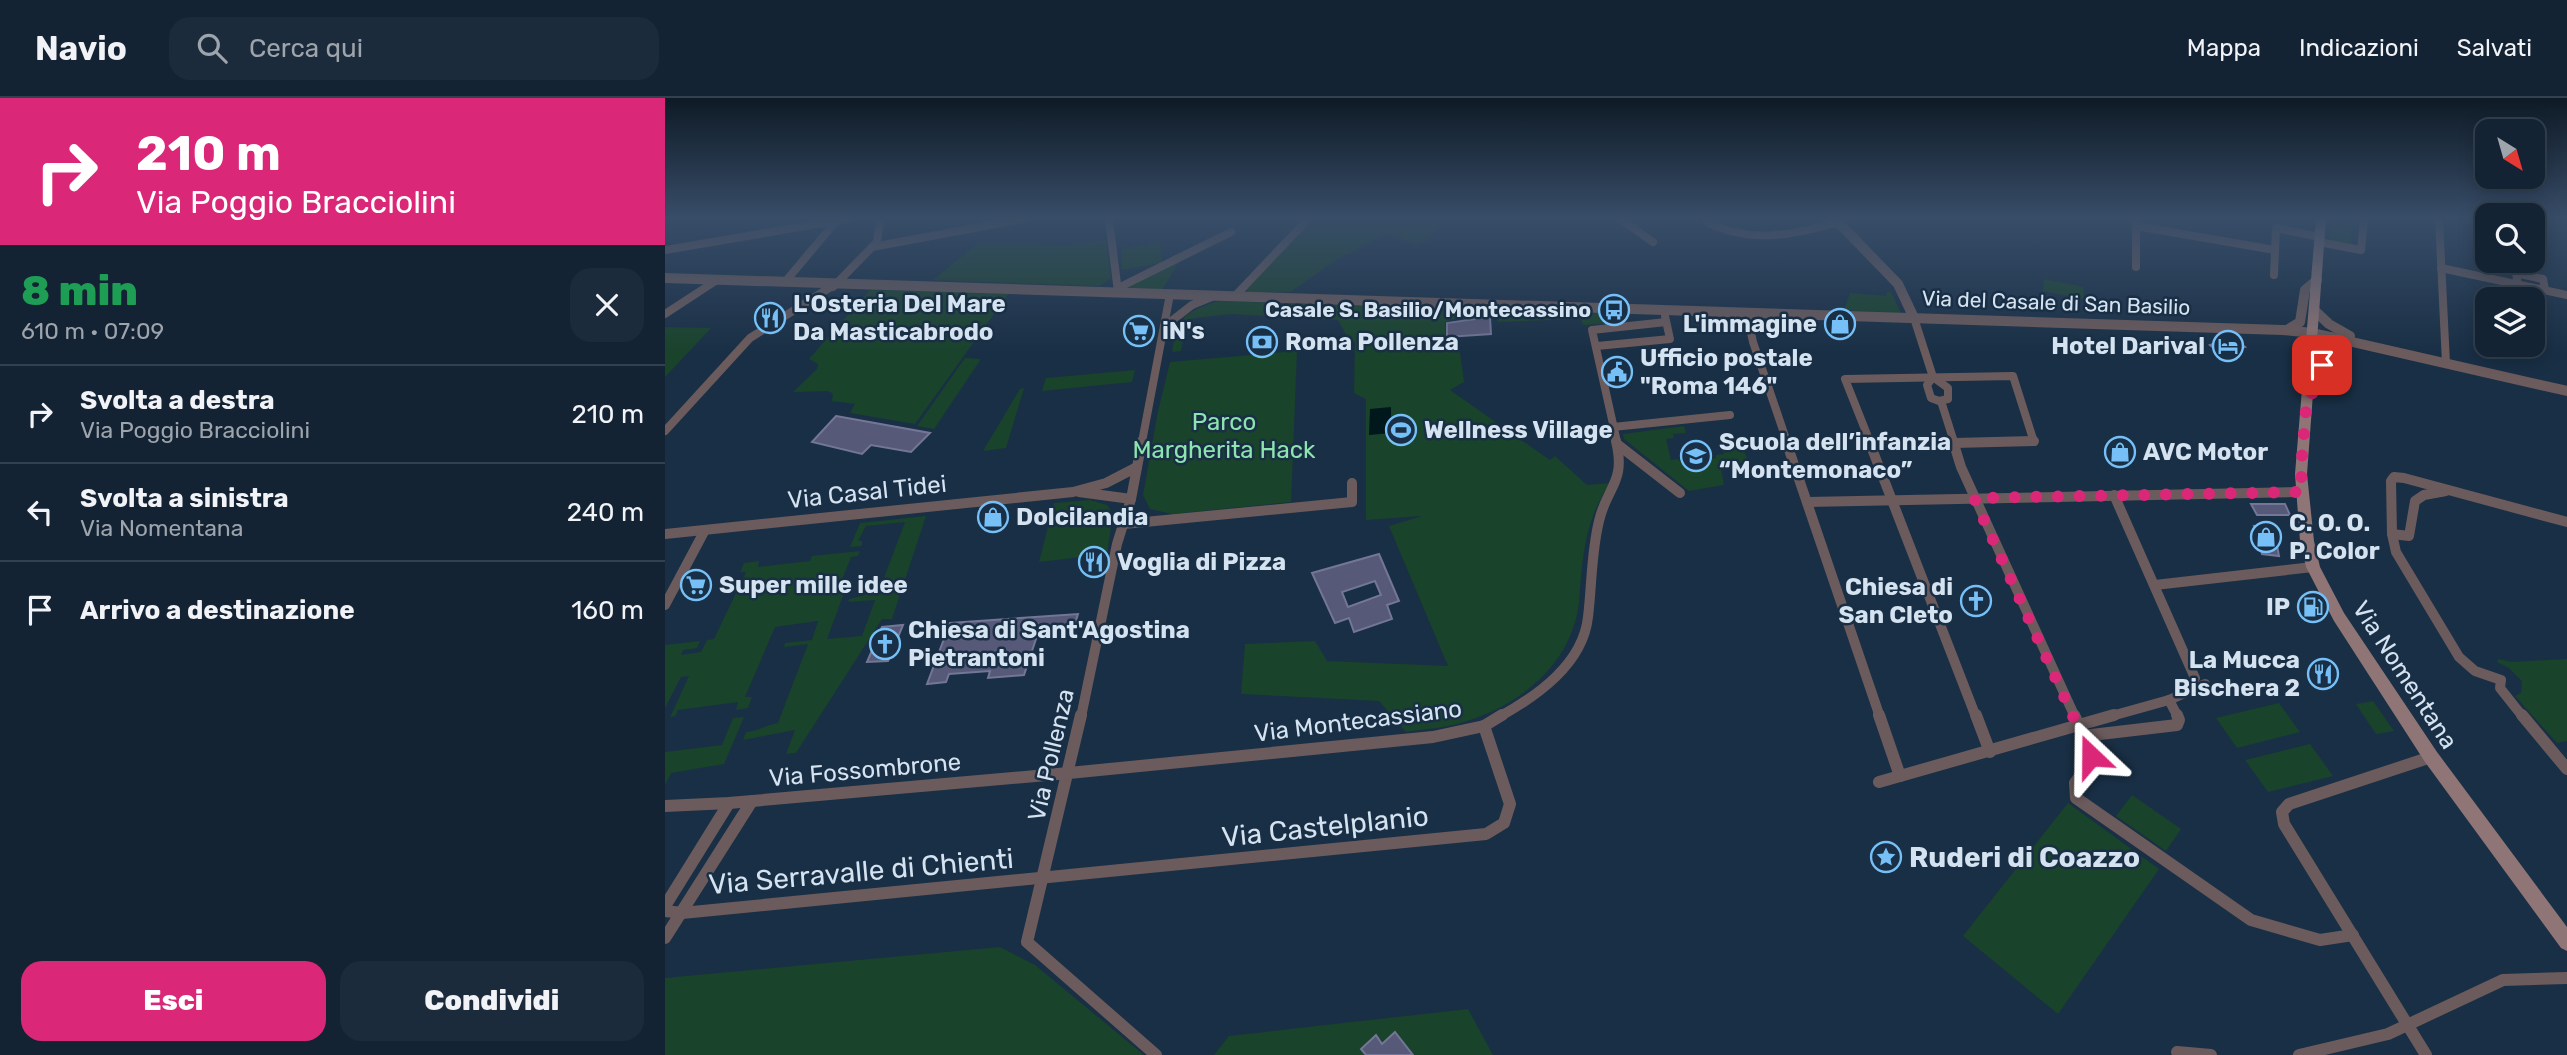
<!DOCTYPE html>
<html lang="it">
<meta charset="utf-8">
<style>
body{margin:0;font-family:Rubik,sans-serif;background:#1c2b3c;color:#f1f3f6;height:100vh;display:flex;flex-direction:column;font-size:26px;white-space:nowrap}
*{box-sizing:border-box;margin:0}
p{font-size:23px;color:#9da4ac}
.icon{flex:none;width:38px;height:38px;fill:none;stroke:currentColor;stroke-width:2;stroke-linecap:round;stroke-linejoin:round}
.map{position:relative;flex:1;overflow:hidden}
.panel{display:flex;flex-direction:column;background:#132334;width:665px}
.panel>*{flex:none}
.hud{background:#db2777;color:#fff;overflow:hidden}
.needle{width:46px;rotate:143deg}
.fabs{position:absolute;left:1810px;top:21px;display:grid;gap:14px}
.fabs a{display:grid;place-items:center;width:70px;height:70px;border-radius:14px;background:#132334;box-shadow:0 4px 18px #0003,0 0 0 2px #32404f;font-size:35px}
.pin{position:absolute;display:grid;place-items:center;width:60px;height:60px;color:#fff;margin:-30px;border-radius:14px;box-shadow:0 4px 10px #0006}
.me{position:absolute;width:77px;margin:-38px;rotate:337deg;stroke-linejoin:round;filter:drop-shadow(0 0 5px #0008)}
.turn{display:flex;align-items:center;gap:24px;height:147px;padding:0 21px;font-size:32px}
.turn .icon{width:91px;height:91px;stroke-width:2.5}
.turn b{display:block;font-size:49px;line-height:60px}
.round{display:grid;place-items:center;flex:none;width:74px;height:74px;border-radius:21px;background:#1c2b3c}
.overview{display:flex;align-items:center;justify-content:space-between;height:119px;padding:0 21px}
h1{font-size:42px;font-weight:800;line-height:52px;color:#1e9e55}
.button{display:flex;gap:14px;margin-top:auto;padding:14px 21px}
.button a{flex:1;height:80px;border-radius:21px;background:#db2777;color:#fff;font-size:28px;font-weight:800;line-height:80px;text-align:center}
.button a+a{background:#1c2b3c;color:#f1f3f6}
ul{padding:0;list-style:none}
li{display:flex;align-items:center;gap:21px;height:98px;padding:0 21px;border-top:2px solid #32404f}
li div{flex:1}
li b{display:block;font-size:26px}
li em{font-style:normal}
header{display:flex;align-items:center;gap:42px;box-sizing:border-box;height:98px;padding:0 35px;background:#132334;border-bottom:2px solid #32404f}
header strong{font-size:33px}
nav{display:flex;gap:38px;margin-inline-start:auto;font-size:24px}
.search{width:490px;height:63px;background:#1c2b3c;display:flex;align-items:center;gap:18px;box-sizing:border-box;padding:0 24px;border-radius:21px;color:#9da4ac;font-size:26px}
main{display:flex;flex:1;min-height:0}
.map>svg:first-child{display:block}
</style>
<header>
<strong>Navio</strong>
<div class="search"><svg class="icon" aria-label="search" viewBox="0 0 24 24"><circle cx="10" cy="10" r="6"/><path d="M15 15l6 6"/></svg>Cerca qui</div>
<nav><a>Mappa</a><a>Indicazioni</a><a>Salvati</a></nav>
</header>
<main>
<section class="panel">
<div class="hud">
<div class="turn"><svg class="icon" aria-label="right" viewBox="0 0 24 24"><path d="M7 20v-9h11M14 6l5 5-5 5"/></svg><div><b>210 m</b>Via Poggio Bracciolini</div></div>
</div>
<div class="overview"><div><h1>8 min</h1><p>610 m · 07:09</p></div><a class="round"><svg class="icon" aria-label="close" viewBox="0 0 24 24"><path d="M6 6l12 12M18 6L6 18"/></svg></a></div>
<ul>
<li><svg class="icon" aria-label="right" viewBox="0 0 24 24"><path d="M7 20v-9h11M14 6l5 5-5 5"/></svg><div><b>Svolta a destra</b><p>Via Poggio Bracciolini</p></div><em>210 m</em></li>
<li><svg class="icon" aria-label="left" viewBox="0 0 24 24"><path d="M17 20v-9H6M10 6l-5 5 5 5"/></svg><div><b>Svolta a sinistra</b><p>Via Nomentana</p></div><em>240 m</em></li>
<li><svg class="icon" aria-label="arrive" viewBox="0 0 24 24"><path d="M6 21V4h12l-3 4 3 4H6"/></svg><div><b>Arrivo a destinazione</b></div><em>160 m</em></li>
</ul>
<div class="button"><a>Esci</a><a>Condividi</a></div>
</section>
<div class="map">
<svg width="1902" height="957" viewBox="0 0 1902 957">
<rect width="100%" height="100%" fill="#192f45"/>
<g fill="#19432b">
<polygon points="647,121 774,121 766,140 752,146 719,135 685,156 680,156 625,194 584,194 581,191"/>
<polygon points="1666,121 1687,121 1686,146 1664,145"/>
<polygon points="441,142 446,180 435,188 268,182 313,145 404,147"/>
<polygon points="495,144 497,165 457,172 456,151"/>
<polygon points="515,162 497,192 461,190"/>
<polygon points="1379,181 1419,189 1418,201 1378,193"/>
<polygon points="205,192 344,195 250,326 185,315 190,306 167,303 168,296 163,293 128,294 152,271 153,266 144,261"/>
<polygon points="1222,194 1226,194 1236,215 1179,212 1185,195 1221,198"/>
<path d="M553 203 945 215 942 220 948 225 918 227 916 221 833 224 829 216 793 219 780 224 781 240H793L799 284 785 292 885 362 890 358 922 387 945 385C919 425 918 457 914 503 908 565 856 607 799 624 781 630 760 631 741 634L714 603 576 596 580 546 650 543 662 563 783 568 724 428 757 418 701 422V301L689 295 690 244 684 242 673 222 566 216 522 221 516 253 507 254C513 218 519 215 553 203Z"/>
<polygon points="0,229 46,230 0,279"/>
<polygon points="632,253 626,404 507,416 485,411 478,397 493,313 505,264"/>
<polygon points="300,260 316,261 269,331 252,328"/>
<polygon points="470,272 467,284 377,293 381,280"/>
<polygon points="359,290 341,350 318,353 355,291"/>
<polygon points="1019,328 1021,335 1008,336 1009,340 1001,341 1006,362 1013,361 1015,364 1051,360 1051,357 1059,356 1058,352 1078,350 1084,366 1055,366 1059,387 1024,393 959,341 958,336"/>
<polygon points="425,402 442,407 448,416 442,456 374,464 389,405"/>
<path d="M261 418 227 521H217L131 655 121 656 130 632 78 642 81 634C94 633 101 627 113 625L143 546 119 549 120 545 147 542 153 523 110 529 80 599H87L83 610 71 612 73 604 13 612 10 618 5 619 24 578 16 579 0 610V547L35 543 32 550 18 552 16 557 36 554 42 542 49 541 81 474H75L79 465 94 463 93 469 145 463 147 458 195 453 193 458 186 459 175 487H182L162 541 197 538 210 502 183 504 184 501 200 497 205 490 216 488 240 424 201 428 193 443H197V448L185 449 195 425Z"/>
<polygon points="1833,561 1847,564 1902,561 1902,643 1892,645 1850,598 1856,595 1857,583 1844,570 1832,564"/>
<polygon points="1708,603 1729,633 1711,636 1691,606"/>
<polygon points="1614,605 1635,634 1572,650 1551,620"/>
<polygon points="79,619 59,666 6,675 0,687 0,654 57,647 68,620"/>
<polygon points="1645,646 1668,678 1603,694 1580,662"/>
<polygon points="1467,697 1516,731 1501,753 1451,718"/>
<polygon points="1403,705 1494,771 1393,916 1298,838"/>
<polygon points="335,849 370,867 479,957 0,957 0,880"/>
<polygon points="803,911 828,957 549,957 564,938"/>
</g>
<polygon fill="#00171b" points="726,309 726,335 704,337 705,311"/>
<g fill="#575978" stroke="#737696" stroke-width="2" fill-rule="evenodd">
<polygon points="825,219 826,236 782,239 782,225"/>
<polygon points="1567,239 1580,249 1558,257 1545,247"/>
<polygon points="171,318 265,335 246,354 206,347 197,356 147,344"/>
<polygon points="1586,406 1620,406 1625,417 1592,417"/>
<polygon points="1589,428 1609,431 1614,458 1597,456"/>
<path d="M714 456 734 503 722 507 727 521 689 534 684 520 670 525 647 475ZM710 483 716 497 683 509 677 494Z"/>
<polygon points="413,516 408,533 373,535 359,577 323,580 325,573 284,576 281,584 262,586 285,525"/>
<polygon points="238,527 223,563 202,564 217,529"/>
<polygon points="730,934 748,957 701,957 696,951 711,937 717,946"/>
</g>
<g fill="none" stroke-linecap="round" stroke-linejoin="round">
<g stroke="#6c5b5c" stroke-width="8">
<polyline points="444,121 453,194"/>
<polyline points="955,121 988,144"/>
<polyline points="1471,121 1471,169"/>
<polyline points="1774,121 1781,265"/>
<path d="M1042 124C1085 146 1129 137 1174 124"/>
<polyline points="1471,128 1610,152"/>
<polyline points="1654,144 1696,152 1699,121"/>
<polyline points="207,149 358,121"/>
<polyline points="0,152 182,121"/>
<polyline points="1776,170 1902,197"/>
<polyline points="1609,177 1611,130 1655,139"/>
<polyline points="120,184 172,122"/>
<polyline points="1853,187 1851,175 1878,181 1880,192"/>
<polyline points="168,189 212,144 215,121"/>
<polyline points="453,190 566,134"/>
<polyline points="571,197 643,121"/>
<polyline points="1082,215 1088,244 1122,344"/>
<polyline points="0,216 52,182"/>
<polyline points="1249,220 1268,279"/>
<polyline points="500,228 527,207 549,198"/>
<polyline points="932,248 1005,241 1000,218"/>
<polygon points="1268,279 1283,290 1283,301 1274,303 1266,300 1262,287"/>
<polyline points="1276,303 1289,344"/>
<polyline points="948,329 1065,317"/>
<polyline points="0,333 85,240 172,185"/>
<polyline points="477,344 505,196"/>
<polyline points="952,344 927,232 1001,224"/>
<polyline points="1205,344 1180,281 1348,278 1369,344 1336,344"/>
</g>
<g stroke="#6c5b5c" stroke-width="10">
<polyline points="1121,343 1215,619"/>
<polyline points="1204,343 1311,619"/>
<polyline points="1288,343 1296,369 1410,619"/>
<polyline points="1289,345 1369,343"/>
<polyline points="952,346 1015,395"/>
<polyline points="414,394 466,401"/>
<polyline points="1449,397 1530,580"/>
<polyline points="1142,404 1637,394"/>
<polyline points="459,426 687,404 687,385"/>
<polyline points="0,436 408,394 441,385 472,369"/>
<polyline points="1727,436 1744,438 1750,403 1759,397 1781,393"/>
<polyline points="1490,487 1648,469"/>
<polyline points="0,507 40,432"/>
<polyline points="1504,602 1513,619"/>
<polyline points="416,619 452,446 466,401 477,343"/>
<path d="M834 619C872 598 918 566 923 519 927 486 926 456 934 423 942 388 961 385 951 343"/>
<polyline points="1443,619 1504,602 1540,586"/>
<polyline points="1858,619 1835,590 1836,582 1810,573 1794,559 1731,454 1727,436 1726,383 1729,379 1739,380 1902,424"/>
</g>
<g stroke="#6c5b5c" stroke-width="12">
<polyline points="416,617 362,844 491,957"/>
<polyline points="1214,617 1235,678"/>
<polyline points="1311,617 1325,654"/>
<path d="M1409 617C1424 650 1434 654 1410 685L1411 700 1586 822 1655 842 1688 837"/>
<polyline points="1857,617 1902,671"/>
<polyline points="1418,638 1512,627 1514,622 1512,617"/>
<polyline points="1214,684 1449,617"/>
<polyline points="0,708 64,705 404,675 768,639 819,628 837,617"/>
<polyline points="0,808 64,705"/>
<polyline points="0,813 17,815 821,736 839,725 845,706 819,628"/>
<polyline points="0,840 87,703"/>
<polyline points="1512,954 1546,957"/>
<polyline points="1634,957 1723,936 1838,882 1902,880"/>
<polyline points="1761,957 1619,726 1617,714 1624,706 1766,659"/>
</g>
<g stroke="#6c5b5c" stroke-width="10">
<polyline points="1170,121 1233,186 1249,220"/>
<polyline points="0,180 1618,232 1648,235 1902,293"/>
<polyline points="1649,212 1664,226 1685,238"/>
<polyline points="1622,232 1635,224 1640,192 1652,182"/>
<polyline points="1642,299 1653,291 1660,247 1666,239"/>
</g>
<polygon fill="#8f7575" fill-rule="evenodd" points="1651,121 1661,121 1642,376 1649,443 1655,469 1679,515 1772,654 1902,829 1902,853 1896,850 1760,664 1669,523 1641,469 1635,443 1630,376"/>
</g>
<linearGradient id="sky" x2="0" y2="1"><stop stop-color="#0e1a26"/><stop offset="0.47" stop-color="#384d68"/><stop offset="1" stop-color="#384d68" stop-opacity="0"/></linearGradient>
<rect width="1902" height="255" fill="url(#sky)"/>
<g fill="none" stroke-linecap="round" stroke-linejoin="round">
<polyline stroke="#db2777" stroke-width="12" stroke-dasharray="0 21.6" points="1426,658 1309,400 1637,394 1636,370 1642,299 1653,291 1657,267"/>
</g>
<defs>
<g id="bus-ring" transform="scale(1.575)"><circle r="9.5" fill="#192f45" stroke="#76c0f7" stroke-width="1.5"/><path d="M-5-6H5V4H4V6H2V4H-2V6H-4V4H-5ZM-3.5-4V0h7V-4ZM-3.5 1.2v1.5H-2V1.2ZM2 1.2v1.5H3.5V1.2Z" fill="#76c0f7"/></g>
<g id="restaurant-ring" transform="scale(1.575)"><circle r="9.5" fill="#192f45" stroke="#76c0f7" stroke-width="1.5"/><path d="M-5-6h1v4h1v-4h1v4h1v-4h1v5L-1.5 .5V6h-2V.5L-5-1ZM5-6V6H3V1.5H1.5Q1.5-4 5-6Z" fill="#76c0f7"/></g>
<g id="shop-ring" transform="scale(1.575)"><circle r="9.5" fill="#192f45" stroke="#76c0f7" stroke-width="1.5"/><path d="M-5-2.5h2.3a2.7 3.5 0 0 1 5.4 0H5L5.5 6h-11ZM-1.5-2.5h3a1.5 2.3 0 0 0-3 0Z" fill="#76c0f7"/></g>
<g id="supermarket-ring" transform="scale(1.575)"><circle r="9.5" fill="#192f45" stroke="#76c0f7" stroke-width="1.5"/><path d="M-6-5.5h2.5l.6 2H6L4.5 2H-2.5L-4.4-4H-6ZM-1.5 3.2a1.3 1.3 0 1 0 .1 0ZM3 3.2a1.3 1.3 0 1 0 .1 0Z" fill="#76c0f7"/></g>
<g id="bank-ring" transform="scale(1.575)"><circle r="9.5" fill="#192f45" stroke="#76c0f7" stroke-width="1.5"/><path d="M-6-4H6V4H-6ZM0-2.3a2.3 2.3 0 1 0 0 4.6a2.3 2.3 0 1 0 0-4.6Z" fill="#76c0f7"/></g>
<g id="hotel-ring" transform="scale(1.575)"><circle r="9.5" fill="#192f45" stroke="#76c0f7" stroke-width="1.5"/><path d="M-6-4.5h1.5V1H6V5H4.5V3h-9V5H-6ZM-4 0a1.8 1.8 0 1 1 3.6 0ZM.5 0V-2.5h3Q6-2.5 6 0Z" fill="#76c0f7"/></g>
<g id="civic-ring" transform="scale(1.575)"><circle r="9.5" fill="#192f45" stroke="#76c0f7" stroke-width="1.5"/><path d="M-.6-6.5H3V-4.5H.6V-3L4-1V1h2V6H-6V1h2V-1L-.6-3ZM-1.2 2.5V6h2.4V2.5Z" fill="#76c0f7"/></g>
<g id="stadium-ring" transform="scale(1.575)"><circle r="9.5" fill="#192f45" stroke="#76c0f7" stroke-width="1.5"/><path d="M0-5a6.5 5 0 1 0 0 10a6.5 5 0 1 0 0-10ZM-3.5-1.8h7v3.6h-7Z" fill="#76c0f7"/></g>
<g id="school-ring" transform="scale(1.575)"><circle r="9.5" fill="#192f45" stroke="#76c0f7" stroke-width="1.5"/><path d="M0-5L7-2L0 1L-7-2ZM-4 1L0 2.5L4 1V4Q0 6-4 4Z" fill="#76c0f7"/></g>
<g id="church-ring" transform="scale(1.575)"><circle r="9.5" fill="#192f45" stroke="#76c0f7" stroke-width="1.5"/><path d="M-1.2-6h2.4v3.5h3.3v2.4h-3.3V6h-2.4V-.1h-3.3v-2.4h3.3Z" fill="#76c0f7"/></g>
<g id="fuel-ring" transform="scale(1.575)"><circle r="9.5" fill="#192f45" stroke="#76c0f7" stroke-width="1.5"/><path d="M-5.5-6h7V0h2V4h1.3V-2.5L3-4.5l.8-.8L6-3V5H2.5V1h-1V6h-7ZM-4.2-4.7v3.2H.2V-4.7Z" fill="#76c0f7"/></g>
<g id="sight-ring" transform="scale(1.575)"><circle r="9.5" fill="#192f45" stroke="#76c0f7" stroke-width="1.5"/><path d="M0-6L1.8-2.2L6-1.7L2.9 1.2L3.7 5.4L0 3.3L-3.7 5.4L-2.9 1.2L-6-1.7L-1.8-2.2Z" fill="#76c0f7"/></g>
</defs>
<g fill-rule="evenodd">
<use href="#bus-ring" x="949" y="212"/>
<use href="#restaurant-ring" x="105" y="220"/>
<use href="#shop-ring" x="1175" y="226"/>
<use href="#supermarket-ring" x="474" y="233"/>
<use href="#bank-ring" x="597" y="244"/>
<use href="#hotel-ring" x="1563" y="248"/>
<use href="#civic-ring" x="952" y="274"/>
<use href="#stadium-ring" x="736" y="332"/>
<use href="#shop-ring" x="1455" y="354"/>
<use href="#school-ring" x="1031" y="358"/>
<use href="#shop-ring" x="328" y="419"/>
<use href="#shop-ring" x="1601" y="439"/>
<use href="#restaurant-ring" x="429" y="464"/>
<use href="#supermarket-ring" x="31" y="487"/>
<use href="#church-ring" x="1311" y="503"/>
<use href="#fuel-ring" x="1648" y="509"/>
<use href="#church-ring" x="220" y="546"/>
<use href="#restaurant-ring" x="1658" y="576"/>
<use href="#sight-ring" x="1221" y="759"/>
</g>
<g text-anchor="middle" stroke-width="5" stroke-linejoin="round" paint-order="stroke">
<g font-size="21" fill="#d5e3f1" stroke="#192f45">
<text transform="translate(1391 205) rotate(2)" y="7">Via del Casale di San Basilio</text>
</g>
<g font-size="21" font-weight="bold" fill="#d5e3f1" stroke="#192f45" text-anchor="end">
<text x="926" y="219">Casale S. Basilio/Montecassino</text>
</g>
<g font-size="24" font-weight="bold" fill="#d5e3f1" stroke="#192f45" text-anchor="start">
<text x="128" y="214">L'Osteria Del Mare<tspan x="128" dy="28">Da Masticabrodo</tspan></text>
<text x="1152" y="234" text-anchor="end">L'immagine</text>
<text x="497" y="241">iN's</text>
<text x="620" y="252">Roma Pollenza</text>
<text x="1540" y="256" text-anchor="end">Hotel Darival</text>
<text x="975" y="268">Ufficio postale<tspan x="975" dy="28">"Roma 146"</tspan></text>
<text x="759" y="340">Wellness Village</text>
<text x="1054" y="352">Scuola dell’infanzia<tspan x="1054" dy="28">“Montemonaco”</tspan></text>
<text x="1478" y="362">AVC Motor</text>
<text x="351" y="427">Dolcilandia</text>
<text x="1624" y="433">C. O. O.<tspan x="1624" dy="28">P. Color</tspan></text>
<text x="452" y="472">Voglia di Pizza</text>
<text x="54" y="495">Super mille idee</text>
<text x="1288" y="497" text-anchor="end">Chiesa di<tspan x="1288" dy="28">San Cleto</tspan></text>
<text x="1625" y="517" text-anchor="end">IP</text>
<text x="243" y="540">Chiesa di Sant'Agostina<tspan x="243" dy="28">Pietrantoni</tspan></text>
<text x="1635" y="570" text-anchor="end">La Mucca<tspan x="1635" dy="28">Bischera 2</tspan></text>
</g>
<g font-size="24" fill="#8ee4ae" stroke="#192f45">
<text x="559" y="332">Parco<tspan x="559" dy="28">Margherita Hack</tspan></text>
</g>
<g font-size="24" fill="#d5e3f1" stroke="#192f45">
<text transform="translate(202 394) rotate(-6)" y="8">Via Casal Tidei</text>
<text transform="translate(1740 577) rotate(57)" y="8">Via Nomentana</text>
<text transform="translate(693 623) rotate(-7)" y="8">Via Montecassiano</text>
<text transform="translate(386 657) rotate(-77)" y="8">Via Pollenza</text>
<text transform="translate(200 672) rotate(-5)" y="8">Via Fossombrone</text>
</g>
<g font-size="28" fill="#d5e3f1" stroke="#192f45">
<text transform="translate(660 728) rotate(-6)" y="10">Via Castelplanio</text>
<text transform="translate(196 773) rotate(-5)" y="10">Via Serravalle di Chienti</text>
</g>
<g font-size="28" font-weight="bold" fill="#d5e3f1" stroke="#192f45" text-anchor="start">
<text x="1244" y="769">Ruderi di Coazzo</text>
</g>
</g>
</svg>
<div class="fabs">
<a><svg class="needle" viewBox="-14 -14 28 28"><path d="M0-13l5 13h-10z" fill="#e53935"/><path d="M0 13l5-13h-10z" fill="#9da4ac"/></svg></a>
<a><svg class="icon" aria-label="search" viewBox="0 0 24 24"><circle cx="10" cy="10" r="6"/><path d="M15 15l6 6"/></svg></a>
<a><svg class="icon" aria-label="layers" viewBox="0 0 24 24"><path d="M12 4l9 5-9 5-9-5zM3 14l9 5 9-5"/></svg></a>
</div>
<div class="pin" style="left:1657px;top:267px;background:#d93025"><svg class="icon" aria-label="arrive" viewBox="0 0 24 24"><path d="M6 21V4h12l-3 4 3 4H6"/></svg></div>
<svg class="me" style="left:1426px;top:658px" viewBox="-20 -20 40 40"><path d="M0-17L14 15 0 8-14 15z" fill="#db2777" stroke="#fff" stroke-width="4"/></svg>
</div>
</main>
